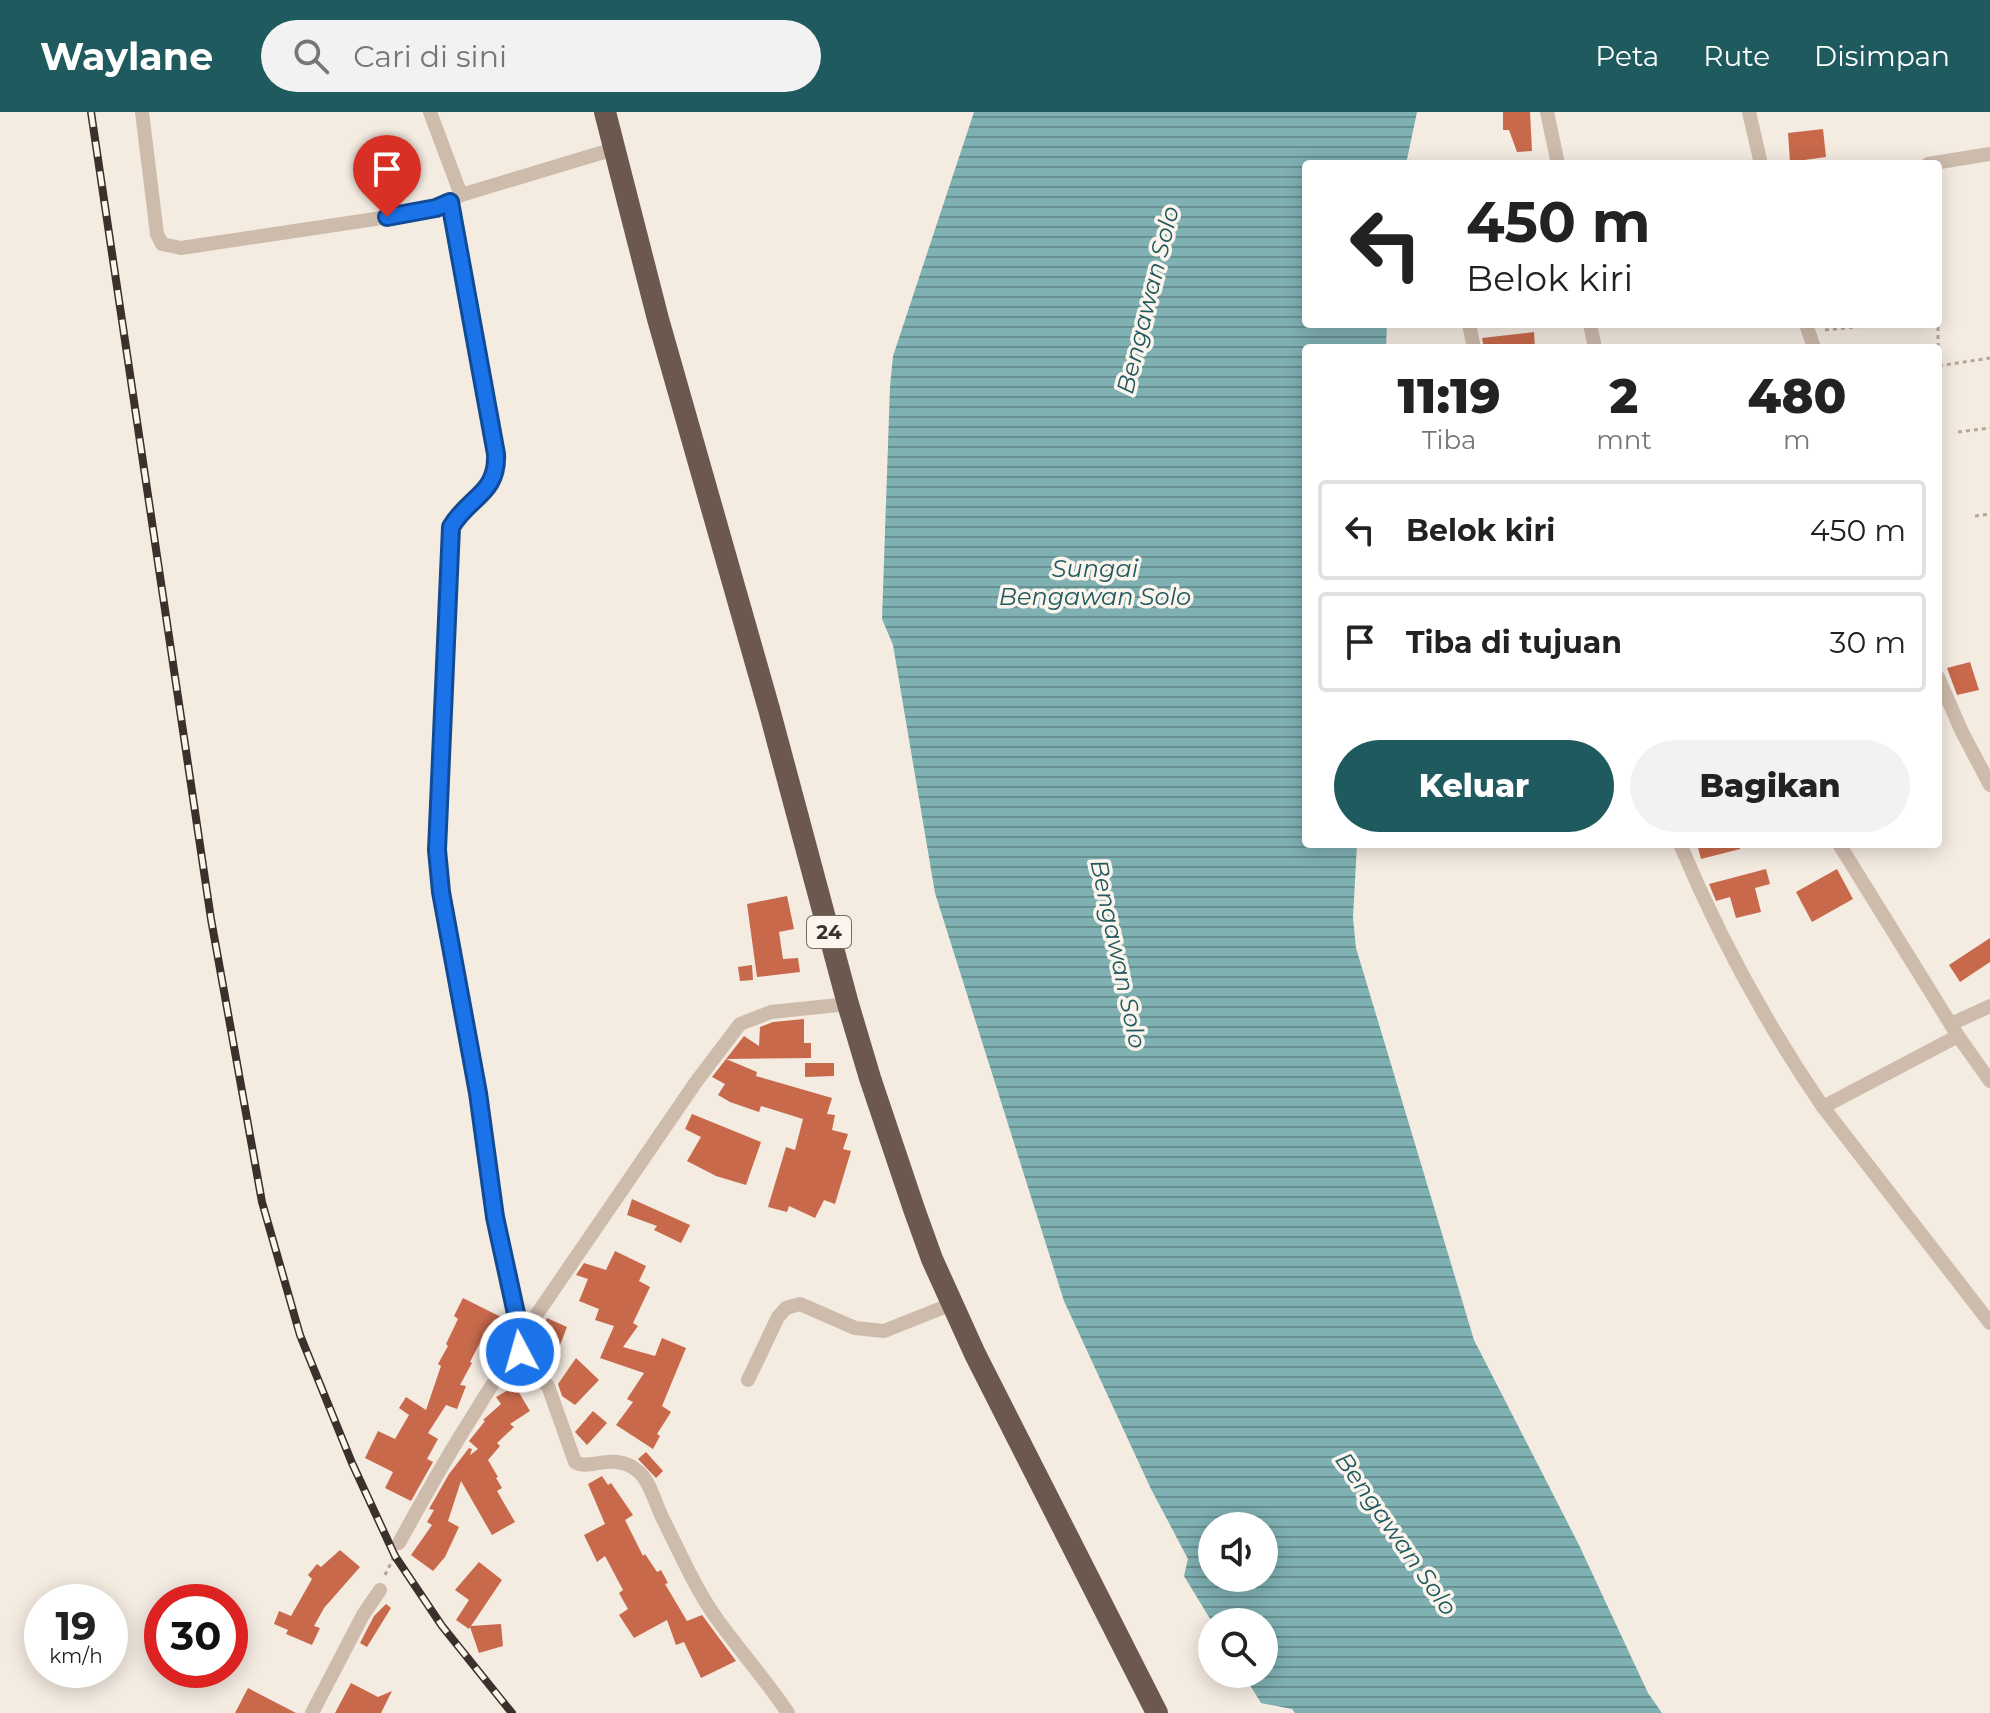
<!DOCTYPE html>
<html lang="id">
<style>
body{margin:0;font-family:Montserrat,sans-serif;background:#f2f2f2;color:#222;height:100vh;display:flex;flex-direction:column;font-size:30px;white-space:nowrap}
*{box-sizing:border-box;margin:0}
p{font-size:26px;color:#767676}
.icon{flex:none;width:44px;height:44px;fill:none;stroke:currentColor;stroke-width:2;stroke-linecap:round;stroke-linejoin:round}
.map{position:relative;flex:1;overflow:hidden}
.panel{position:absolute;left:1302px;top:232px;width:640px;height:504px;display:flex;flex-direction:column;background:#fff;border-radius:8px;box-shadow:0 4px 20px #0003}
.panel>*{flex:none}
.top-card{position:absolute;left:1302px;top:48px;width:640px;height:168px;border-radius:8px;box-shadow:0 4px 20px #0003;background:#fff;color:#222;overflow:hidden}
.fabs{position:absolute;left:1198px;top:1400px;display:grid;gap:16px}
.fabs a{display:grid;place-items:center;width:80px;height:80px;border-radius:50%;background:#fff;box-shadow:0 4px 20px #0003;font-size:40px}
.speed{position:absolute;left:24px;top:1472px;display:flex;gap:16px;font-size:40px;font-weight:700;text-align:center}
.speed>*{display:grid;place-content:center;width:104px;height:104px;border-radius:50%;background:#fff;box-shadow:0 4px 20px #0003;line-height:1}
.speed small{font-size:20px;font-weight:400}
.speed .limit{border:12px solid #d22;background:#fff;color:#111}
.pin{position:absolute;display:grid;place-items:center;width:68px;height:68px;color:#fff;margin:-82px -34px;border-radius:50% 50% 50% 0;rotate:-45deg;box-shadow:0 0 8px #0007}
.pin .icon{rotate:45deg}
.me{position:absolute;width:88px;margin:-44px;rotate:354deg;stroke-linejoin:round;filter:drop-shadow(0 0 6px #0008)}
.turn{display:flex;align-items:center;gap:28px;height:168px;padding:0 32px;font-size:36px}
.turn .icon{width:104px;height:104px;stroke-width:2.5}
.turn b{display:block;font-size:56px;line-height:68px}
.eta{display:flex;justify-content:space-evenly;align-items:center;height:136px;text-align:center}
.eta b{font-size:48px;font-weight:800;line-height:56px}
.cta{display:flex;gap:16px;margin-top:auto;padding:16px 32px}
.cta a{flex:1;height:92px;border-radius:48px;background:#1f5a5e;color:#fff;font-size:32px;font-weight:800;line-height:92px;text-align:center}
.cta a+a{background:#f2f2f2;color:#222}
ul{padding:0;list-style:none}
li{display:flex;align-items:center;gap:24px;height:100px;margin:0 16px 12px;padding:0 16px;border:4px solid #e0e0e0;border-radius:8px}
li div{flex:1}
li b{display:block;font-size:30px}
li em{font-style:normal}
header{display:flex;align-items:center;gap:48px;box-sizing:border-box;height:112px;padding:0 40px;background:#1f5a5e;color:#fff}
header strong{font-size:38px}
nav{display:flex;gap:44px;margin-inline-start:auto;font-size:28px}
.search{width:560px;height:72px;background:#f2f2f2;display:flex;align-items:center;gap:20px;box-sizing:border-box;padding:0 28px;border-radius:44px;color:#767676;font-size:30px}
.map>svg:first-child{display:block}
</style>
<header>
<strong>Waylane</strong>
<div class="search"><svg class="icon" aria-label="search" viewBox="0 0 24 24"><circle cx="10" cy="10" r="6"/><path d="M15 15l6 6"/></svg>Cari di sini</div>
<nav><a>Peta</a><a>Rute</a><a>Disimpan</a></nav>
</header>
<div class="map">
<svg width="1990" height="1601" viewBox="0 0 1990 1601">
<defs>
<pattern id="water-rules" width="6" height="5" patternUnits="userSpaceOnUse" patternTransform="scale(2)"><rect width="6" height="5" fill="#7fb0b2"/><path d="M0 2.5h6" fill="none" stroke="#699091"/></pattern>
</defs>
<rect width="100%" height="100%" fill="#f4ebe1"/>
<path fill="url(#water-rules)" fill-rule="evenodd" d="M974 0H1417L1406 52H1306V212H1387L1386 236H1306V732H1357L1353 806 1356 836 1474 1228 1579 1433 1648 1581 1662 1601H1295L1292 1597 1261 1591 1243 1562H1264V1510H1212L1184 1464 1188 1447 1151 1377 1064 1189 935 781 893 533 882 507 890 275 893 244ZM1212 1414H1264V1466H1212Z"/>
<g fill="#c8694b">
<polygon points="1503,0 1530,0 1532,39 1517,40 1509,18 1503,18"/>
<polygon points="1823,17 1826,45 1790,50 1788,21"/>
<polygon points="1534,220 1535,236 1484,236 1482,226"/>
<polygon points="1970,550 1979,578 1957,583 1947,556"/>
<polygon points="1697,732 1740,732 1740,737 1701,747"/>
<polygon points="1766,757 1770,772 1755,776 1761,800 1736,806 1730,785 1716,789 1709,772"/>
<polygon points="1837,757 1853,787 1812,810 1796,780"/>
<polygon points="787,784 794,817 779,820 783,847 798,846 800,860 757,865 747,792"/>
<polygon points="1990,826 1990,850 1960,870 1949,853"/>
<polygon points="752,853 753,868 740,869 738,855"/>
<polygon points="804,907 804,931 811,931 811,946 726,947 744,924 759,934 760,915 773,910"/>
<polygon points="726,947 757,960 756,964 832,986 827,1002 835,1003 832,1018 848,1022 843,1037 851,1039 835,1092 824,1088 815,1106 789,1094 787,1100 768,1095 786,1035 795,1038 803,1007 761,994 759,1000 730,990 718,983 725,972 712,965"/>
<polygon points="805,951 834,951 834,964 805,965"/>
<polygon points="692,1002 761,1030 746,1073 716,1064 687,1049 701,1025 685,1017"/>
<polygon points="632,1087 690,1113 681,1131 654,1118 657,1114 627,1103"/>
<polygon points="615,1139 646,1154 639,1169 650,1175 633,1211 638,1214 623,1235 655,1244 662,1226 686,1236 662,1294 671,1300 657,1322 660,1324 653,1337 616,1313 633,1290 627,1287 644,1261 600,1246 614,1214 595,1208 599,1197 579,1189 588,1167 576,1163 584,1151 606,1158"/>
<polygon points="463,1186 503,1206 493,1225 485,1221 470,1250 472,1251 460,1273 466,1274 457,1297 446,1293 428,1321 438,1327 427,1347 433,1350 411,1389 385,1376 393,1360 365,1346 378,1319 395,1327 409,1303 399,1296 406,1285 426,1298 441,1254 438,1252 448,1234 446,1232 458,1207 454,1204"/>
<polygon points="547,1206 567,1215 560,1233 553,1231 543,1246 531,1238 539,1227 537,1226"/>
<polygon points="576,1246 599,1268 575,1293 562,1284 558,1272"/>
<polygon points="515,1274 530,1299 510,1312 514,1315 497,1331 500,1334 488,1348 498,1365 496,1366 502,1376 497,1379 515,1410 492,1423 461,1369 448,1409 459,1415 445,1445 433,1459 411,1443 432,1413 427,1410 434,1398 429,1397 449,1362 469,1336 472,1337 470,1343 478,1337 469,1329 485,1309 483,1308 501,1292 496,1285"/>
<polygon points="593,1299 607,1311 587,1333 575,1320"/>
<polygon points="646,1340 663,1359 656,1366 638,1347"/>
<polygon points="602,1364 608,1373 611,1371 633,1403 625,1408 643,1444 645,1442 657,1460 661,1458 668,1471 665,1472 687,1509 702,1503 736,1549 701,1566 684,1530 676,1533 667,1508 634,1526 619,1503 628,1497 619,1481 623,1478 605,1444 597,1450 584,1423 605,1412 588,1372"/>
<polygon points="340,1438 360,1455 324,1496 314,1514 320,1516 312,1533 286,1522 288,1518 274,1512 279,1499 291,1504 312,1467 308,1463 317,1452 321,1455"/>
<polygon points="479,1450 502,1468 471,1514 501,1512 503,1534 479,1541 470,1515 469,1517 456,1508 469,1488 455,1478"/>
<polygon points="386,1492 391,1496 367,1535 360,1531 374,1504"/>
<polygon points="351,1571 378,1585 392,1579 381,1601 335,1601"/>
<polygon points="248,1576 296,1601 235,1601"/>
</g>
<g fill="none" stroke-linecap="round" stroke-linejoin="round">
<g stroke="#b9a596" stroke-width="3" stroke-dasharray="4 4" stroke-linecap="butt">
<polyline points="1938,207 1938,254 1990,246"/>
<polyline points="1825,218 1885,212"/>
<polyline points="1958,320 1990,316"/>
<polyline points="1975,404 1990,402"/>
<polyline points="385,1463 394,1445"/>
</g>
<g stroke="#cdbbac" stroke-width="14">
<polyline points="142,0 157,122 162,132 181,136 415,101 436,96 461,83 614,37"/>
<polyline points="430,0 461,83"/>
<polyline points="1547,0 1558,52"/>
<polyline points="1749,0 1761,52"/>
<polyline points="1928,52 1990,42"/>
<path d="M450 90 496 342C498 383 468 385 451 415L437 738 441 780 478 981 495 1105 522 1229 516 1249"/>
<polyline points="1469,212 1474,236"/>
<polyline points="1590,212 1595,236"/>
<polyline points="1806,212 1814,236"/>
<polyline points="1938,565 1962,620 1990,673"/>
<path d="M1680 732C1718 823 1767 913 1823 995L1990 1211"/>
<polyline points="1839,732 1958,924 1990,969"/>
<polyline points="1951,912 1990,894"/>
<polyline points="1823,995 1958,924"/>
<polyline points="521,1222 535,1205 696,970 740,912 771,900 848,892"/>
<polyline points="748,1268 778,1205 786,1196 800,1192 855,1216 884,1219 952,1192"/>
<path d="M399 1431C423 1387 447 1344 474 1302 486 1283 497 1260 516 1249L548 1274 575 1350C589 1360 614 1338 639 1360 651 1370 656 1395 664 1409 680 1441 696 1478 717 1507 740 1539 766 1568 788 1601"/>
<polyline points="312,1601 363,1503 380,1478"/>
</g>
<polyline stroke="#6c584f" stroke-width="22" points="605,0 658,207 769,597 848,892 870,966 914,1097 932,1147 975,1242 1157,1601"/>
<g stroke="#3b302b" stroke-width="8">
<polyline id="rail" points="91,0 211,807 262,1090 300,1223 352,1351 395,1444 442,1514 512,1601"/>
</g>
<use href="#rail" stroke="#fbf5ee" stroke-width="5" stroke-dasharray="15" stroke-linecap="butt"/>
</g>
<g fill="none" stroke-linecap="round" stroke-linejoin="round">
<g stroke="#114b97" stroke-width="20">
<path id="route" d="M387 105 436 96 450 90 496 342C498 382 468 385 451 415L437 738 441 780 478 981 495 1105 522 1229 520 1240"/>
</g>
<use href="#route" stroke="#1a73e8" stroke-width="14"/>
</g>
<g text-anchor="middle" stroke-width="7" stroke-linejoin="round" paint-order="stroke">
<rect fill="#fbf5ee" stroke="#756b66" stroke-width="2" x="807" y="804" width="44" height="32" rx="6"/>
<g font-size="20" font-weight="bold" fill="#3b302b">
<text x="829" y="827">24</text>
</g>
<g font-size="24" font-style="italic" fill="#1f5a5e" stroke="#fbf5ee">
<text transform="translate(1148 188) rotate(-76)" y="8">Bengawan Solo</text>
<text x="1095" y="465">Sungai<tspan x="1095" dy="28">Bengawan Solo</tspan></text>
<text transform="translate(1118 842) rotate(78)" y="8">Bengawan Solo</text>
<text transform="translate(1396 1422) rotate(55)" y="8">Bengawan Solo</text>
</g>
</g>
</svg>
<div class="fabs">
<a><svg class="icon" aria-label="sound" viewBox="0 0 24 24"><path d="M4 9h4l5-4v14l-5-4H4zM17 9q2 3 0 6"/></svg></a>
<a><svg class="icon" aria-label="search" viewBox="0 0 24 24"><circle cx="10" cy="10" r="6"/><path d="M15 15l6 6"/></svg></a>
</div>
<div class="speed"><div>19<small>km/h</small></div><div class="limit">30</div></div>
<div class="pin" style="left:387px;top:105px;background:#d93025"><svg class="icon" aria-label="arrive" viewBox="0 0 24 24"><path d="M6 21V4h12l-3 4 3 4H6"/></svg></div>
<svg class="me" style="left:520px;top:1240px" viewBox="-20 -20 40 40"><circle r="17" fill="#1a73e8" stroke="#fff" stroke-width="3"/><path d="M0-11L8 9 0 5-8 9z" fill="#fff"/></svg>
<div class="top-card">
<div class="turn"><svg class="icon" aria-label="left" viewBox="0 0 24 24"><path d="M17 20v-9H6M10 6l-5 5 5 5"/></svg><div><b>450 m</b>Belok kiri</div></div>
</div>
<section class="panel">
<div class="eta">
<div><b>11:19</b><p>Tiba</p></div>
<div><b>2</b><p>mnt</p></div>
<div><b>480</b><p>m</p></div>
</div>
<ul>
<li><svg class="icon" aria-label="left" viewBox="0 0 24 24"><path d="M17 20v-9H6M10 6l-5 5 5 5"/></svg><div><b>Belok kiri</b></div><em>450 m</em></li>
<li><svg class="icon" aria-label="arrive" viewBox="0 0 24 24"><path d="M6 21V4h12l-3 4 3 4H6"/></svg><div><b>Tiba di tujuan</b></div><em>30 m</em></li>
</ul>
<div class="cta"><a>Keluar</a><a>Bagikan</a></div>
</section>
</div>
